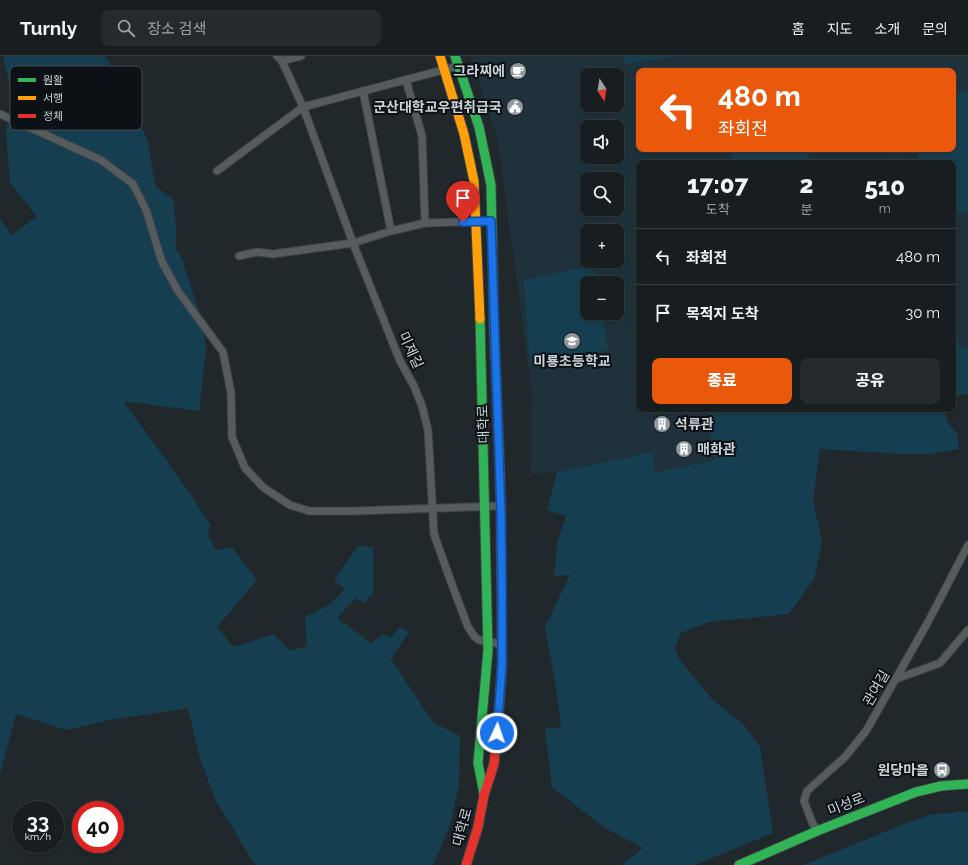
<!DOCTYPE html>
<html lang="ko">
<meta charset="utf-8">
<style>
body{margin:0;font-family:Raleway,"Noto Sans KR",sans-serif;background:#252b2d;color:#f1f3f6;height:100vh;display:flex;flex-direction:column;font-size:15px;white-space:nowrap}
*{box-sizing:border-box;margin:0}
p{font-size:13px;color:#9fa2a5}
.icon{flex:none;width:22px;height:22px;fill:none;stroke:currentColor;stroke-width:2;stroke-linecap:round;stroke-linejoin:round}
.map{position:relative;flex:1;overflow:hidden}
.panel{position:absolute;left:636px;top:104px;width:320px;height:252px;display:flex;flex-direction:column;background:#181e20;border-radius:8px;box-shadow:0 2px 6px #0003,0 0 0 1px #363c3e}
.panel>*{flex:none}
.banner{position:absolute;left:636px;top:12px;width:320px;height:84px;border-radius:8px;box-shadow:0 2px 6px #0003,0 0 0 1px #363c3e;background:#ea580c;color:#fff;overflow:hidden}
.needle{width:26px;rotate:168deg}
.tools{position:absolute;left:580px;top:12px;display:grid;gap:8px}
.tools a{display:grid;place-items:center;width:44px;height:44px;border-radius:8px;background:#181e20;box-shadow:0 2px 6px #0003,0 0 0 1px #363c3e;font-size:20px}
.speed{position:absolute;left:12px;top:745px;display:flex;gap:8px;font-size:20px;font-weight:700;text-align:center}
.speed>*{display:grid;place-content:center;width:52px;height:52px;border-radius:50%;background:#181e20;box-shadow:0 2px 6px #0003,0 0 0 1px #363c3e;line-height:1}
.speed small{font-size:10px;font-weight:400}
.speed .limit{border:6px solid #d22;background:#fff;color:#111}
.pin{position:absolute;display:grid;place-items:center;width:34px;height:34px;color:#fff;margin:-41px -17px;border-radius:50% 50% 50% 0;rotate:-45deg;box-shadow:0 0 4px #0007}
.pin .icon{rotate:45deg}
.me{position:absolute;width:44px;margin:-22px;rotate:3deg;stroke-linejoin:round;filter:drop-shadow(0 0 3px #0008)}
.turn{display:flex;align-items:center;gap:14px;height:84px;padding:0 16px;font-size:18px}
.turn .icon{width:52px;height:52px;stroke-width:2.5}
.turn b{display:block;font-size:28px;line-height:34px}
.eta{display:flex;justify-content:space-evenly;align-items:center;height:68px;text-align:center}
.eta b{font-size:24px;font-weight:800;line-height:28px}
.cta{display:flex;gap:8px;margin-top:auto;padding:8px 16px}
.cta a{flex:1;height:46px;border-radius:8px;background:#ea580c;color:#fff;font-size:16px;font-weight:800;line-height:46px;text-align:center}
.cta a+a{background:#252b2d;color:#f1f3f6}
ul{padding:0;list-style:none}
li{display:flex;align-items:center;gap:12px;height:56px;padding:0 16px;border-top:1px solid #363c3e}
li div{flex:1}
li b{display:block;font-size:15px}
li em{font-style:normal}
header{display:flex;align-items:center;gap:24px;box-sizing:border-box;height:56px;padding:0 20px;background:#181e20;border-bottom:1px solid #363c3e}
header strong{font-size:19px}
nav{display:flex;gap:22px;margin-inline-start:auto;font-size:14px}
.search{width:280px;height:36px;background:#252b2d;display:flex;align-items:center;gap:10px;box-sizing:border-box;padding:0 14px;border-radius:8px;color:#9fa2a5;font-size:15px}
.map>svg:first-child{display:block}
</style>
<header>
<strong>Turnly</strong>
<div class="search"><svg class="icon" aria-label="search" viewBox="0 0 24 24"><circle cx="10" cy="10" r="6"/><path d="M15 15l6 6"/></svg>장소 검색</div>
<nav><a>홈</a><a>지도</a><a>소개</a><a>문의</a></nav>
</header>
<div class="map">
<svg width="968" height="809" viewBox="0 0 968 809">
<rect width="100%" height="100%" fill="#20282b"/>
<path fill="#1f323b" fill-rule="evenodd" d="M470 0H968V292L959 290 958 279 953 278V107H810L807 93H953V15H639V93H730L732 107H639V353H706L714 404 654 417 652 396 557 416 531 418 532 338 498 85ZM587 19H617V49H587ZM587 71H617V101H587ZM587 123H617V153H587ZM587 175H617V205H587ZM587 227H617V257H587Z"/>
<g fill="#153f51">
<polygon points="3,0 105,0 121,27 148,85 155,130 173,143 176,170 176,192 183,205 193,238 202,262 206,294 199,355 123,345 192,440 210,469 208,479 216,494 232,491 257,524 217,571 233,591 274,578 290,595 307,590 305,561 331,548 345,533 334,524 358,490 373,491 373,537 364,548 356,542 337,562 371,587 384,578 390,582 400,571 409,576 391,603 433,666 460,680 459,729 450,769 433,809 255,809 216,745 200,703 188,652 104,665 67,674 16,658 0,719 0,163 12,179 37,160 10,127 6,77 12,39"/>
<polygon points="624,0 678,0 625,8"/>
<polygon points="968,35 968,156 953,158 953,107 919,107 917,93 953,93 953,38"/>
<polygon points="730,93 807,93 810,107 732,107"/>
<polygon points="888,93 912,93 913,95 889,99"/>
<polygon points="593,209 597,227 587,227 587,257 602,257 608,294 530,309 524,224"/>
<polygon points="953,278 958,279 959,290 968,292 968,338 953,340"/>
<polygon points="706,353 944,353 948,367 957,378 959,393 932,398 901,398 820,393 813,445 822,486 814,523 789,558 709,566 681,577 675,591 679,603 711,642 745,670 760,691 773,777 695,809 622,809 643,792 605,772 552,731 545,673 561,671 555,625 545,571 570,519 554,520 557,488 566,460 547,454 557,416 653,396 654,417 714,404"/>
<polygon points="968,755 968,809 804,809 901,769 929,759"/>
</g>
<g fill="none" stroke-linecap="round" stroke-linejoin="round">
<g stroke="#3d4346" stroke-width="9">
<g id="street">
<polyline points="277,0 282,5 303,51 353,187 400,305 414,330 422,350 428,374 434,478 451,526 468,571 474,580 479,584 502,588"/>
<polyline points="282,5 301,0"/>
<polyline points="406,24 422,80 425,167"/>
<polyline points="363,35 391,175"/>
<polyline points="0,58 101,104 133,128 146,154 162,206 178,235 223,296 231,337 232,381 245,412 264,432 290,449 309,455 355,455 500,450"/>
<polyline points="217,115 303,51 458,10"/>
<polyline points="239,200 257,196 273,198 353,187 391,175 425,167 491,165"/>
<polyline points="896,623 940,607 968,574"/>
<polyline points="817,775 812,766 804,745 807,735 845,701 866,675 928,566 968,489"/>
</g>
</g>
<g stroke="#3d4346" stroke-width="11">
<g id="fast">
<polyline points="455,0 479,71 491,129 494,270 499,392"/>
<polyline points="480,263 488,594 478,707 484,738"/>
<polyline points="739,809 817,775 916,736 941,730 968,728"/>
</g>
</g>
<g stroke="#3d4346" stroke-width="11">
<g id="slow">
<polyline points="440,0 464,78 474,125 480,263"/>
<polyline points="498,666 502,609 501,458 499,392"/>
</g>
</g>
<g stroke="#3d4346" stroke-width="11">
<polyline id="jam" points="466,809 478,771 484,739 494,708 498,666"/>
</g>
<use href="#street" stroke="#565b5e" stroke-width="7"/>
<use href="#fast" stroke="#30b455" stroke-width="9"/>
<use href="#slow" stroke="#ff9f0a" stroke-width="9"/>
<use href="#jam" stroke="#e5322d" stroke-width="9"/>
</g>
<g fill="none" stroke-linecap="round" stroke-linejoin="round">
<g stroke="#114b97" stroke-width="10">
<polyline id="route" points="463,166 491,165 501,458 502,535 502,609 497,677"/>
</g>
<use href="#route" stroke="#1a73e8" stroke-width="7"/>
</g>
<defs>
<g id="cafe-disc" transform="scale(0.9)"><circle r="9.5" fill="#8f979b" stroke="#0b1114"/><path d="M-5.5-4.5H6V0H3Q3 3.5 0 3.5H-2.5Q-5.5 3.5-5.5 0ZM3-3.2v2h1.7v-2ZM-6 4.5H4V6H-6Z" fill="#fff"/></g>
<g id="civic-disc" transform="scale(0.9)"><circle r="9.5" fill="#8f979b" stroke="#0b1114"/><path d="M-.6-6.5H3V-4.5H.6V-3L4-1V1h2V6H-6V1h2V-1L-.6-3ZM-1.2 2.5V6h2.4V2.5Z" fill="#fff"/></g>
<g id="school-disc" transform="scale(0.9)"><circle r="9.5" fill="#8f979b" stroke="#0b1114"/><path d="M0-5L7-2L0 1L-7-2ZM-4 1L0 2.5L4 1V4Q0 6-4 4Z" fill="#fff"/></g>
<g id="building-disc" transform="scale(0.9)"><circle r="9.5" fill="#8f979b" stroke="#0b1114"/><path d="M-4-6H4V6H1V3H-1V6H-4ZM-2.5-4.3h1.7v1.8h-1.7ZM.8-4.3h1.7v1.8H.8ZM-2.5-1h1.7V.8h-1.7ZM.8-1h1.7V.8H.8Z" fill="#fff"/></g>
<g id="bus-disc" transform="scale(0.9)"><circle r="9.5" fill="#8f979b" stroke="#0b1114"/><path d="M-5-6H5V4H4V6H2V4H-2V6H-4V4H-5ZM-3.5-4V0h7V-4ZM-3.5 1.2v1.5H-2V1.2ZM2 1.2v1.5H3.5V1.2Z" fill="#fff"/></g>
</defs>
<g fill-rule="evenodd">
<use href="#cafe-disc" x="518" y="15"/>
<use href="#civic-disc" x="515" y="51"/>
<use href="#school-disc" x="572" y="285"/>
<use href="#building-disc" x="662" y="368"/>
<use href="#building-disc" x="684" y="393"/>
<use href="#bus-disc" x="942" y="714"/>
</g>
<g text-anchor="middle" stroke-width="4" stroke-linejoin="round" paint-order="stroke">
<g font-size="14" font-weight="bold" fill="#cbd3d7" stroke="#0b1114" text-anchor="end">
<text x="505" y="20">그라찌에</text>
<text x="502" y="56">군산대학교우편취급국</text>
<text x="572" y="310" text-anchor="middle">미룡초등학교</text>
<text x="675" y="373" text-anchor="start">석류관</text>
<text x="697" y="398" text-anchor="start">매화관</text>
<text x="929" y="719">원당마을</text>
</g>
<g font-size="14" fill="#cbd3d7" stroke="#0b1114">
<text transform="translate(411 294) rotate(65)" y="5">미제길</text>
<text transform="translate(483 368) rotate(-92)" y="5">대학로</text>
<text transform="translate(876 632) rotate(-60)" y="5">관여길</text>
<text transform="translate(846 748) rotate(-22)" y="5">미성로</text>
<text transform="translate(462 771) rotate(-75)" y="5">대학로</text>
</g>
</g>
<rect x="10" y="10" width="132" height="64" rx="6" fill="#0b1114" stroke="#454b4e" stroke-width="1"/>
<rect x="18" y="22" width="18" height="4" fill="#30b455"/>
<rect x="18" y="40" width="18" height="4" fill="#ff9f0a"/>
<rect x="18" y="58" width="18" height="4" fill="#e5322d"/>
<g font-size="11" fill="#cbd3d7">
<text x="43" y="28">원활</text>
<text x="43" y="46">서행</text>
<text x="43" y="64">정체</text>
</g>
</svg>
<div class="tools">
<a><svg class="needle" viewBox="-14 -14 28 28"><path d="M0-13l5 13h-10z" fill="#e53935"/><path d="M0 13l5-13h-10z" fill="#9fa2a5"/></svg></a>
<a><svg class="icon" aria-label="sound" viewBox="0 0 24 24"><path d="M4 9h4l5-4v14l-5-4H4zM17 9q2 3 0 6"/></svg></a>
<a><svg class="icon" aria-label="search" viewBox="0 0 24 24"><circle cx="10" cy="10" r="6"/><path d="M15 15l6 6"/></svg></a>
<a>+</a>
<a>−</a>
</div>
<div class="speed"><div>33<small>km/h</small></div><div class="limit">40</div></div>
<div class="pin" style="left:463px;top:166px;background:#d93025"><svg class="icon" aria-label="arrive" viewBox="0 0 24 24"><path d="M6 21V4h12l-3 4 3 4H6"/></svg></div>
<svg class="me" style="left:497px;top:677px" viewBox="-20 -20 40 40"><circle r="17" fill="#1a73e8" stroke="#fff" stroke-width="3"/><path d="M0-11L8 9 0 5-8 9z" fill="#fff"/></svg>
<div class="banner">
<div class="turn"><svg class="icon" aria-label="left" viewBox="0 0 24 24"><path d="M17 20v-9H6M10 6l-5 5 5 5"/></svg><div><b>480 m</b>좌회전</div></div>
</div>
<section class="panel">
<div class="eta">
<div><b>17:07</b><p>도착</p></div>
<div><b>2</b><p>분</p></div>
<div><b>510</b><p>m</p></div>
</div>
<ul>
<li><svg class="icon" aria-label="left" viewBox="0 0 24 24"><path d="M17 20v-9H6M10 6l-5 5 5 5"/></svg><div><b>좌회전</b></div><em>480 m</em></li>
<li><svg class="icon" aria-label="arrive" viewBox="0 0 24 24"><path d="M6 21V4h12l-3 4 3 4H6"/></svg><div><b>목적지 도착</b></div><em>30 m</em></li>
</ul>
<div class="cta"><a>종료</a><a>공유</a></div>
</section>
</div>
